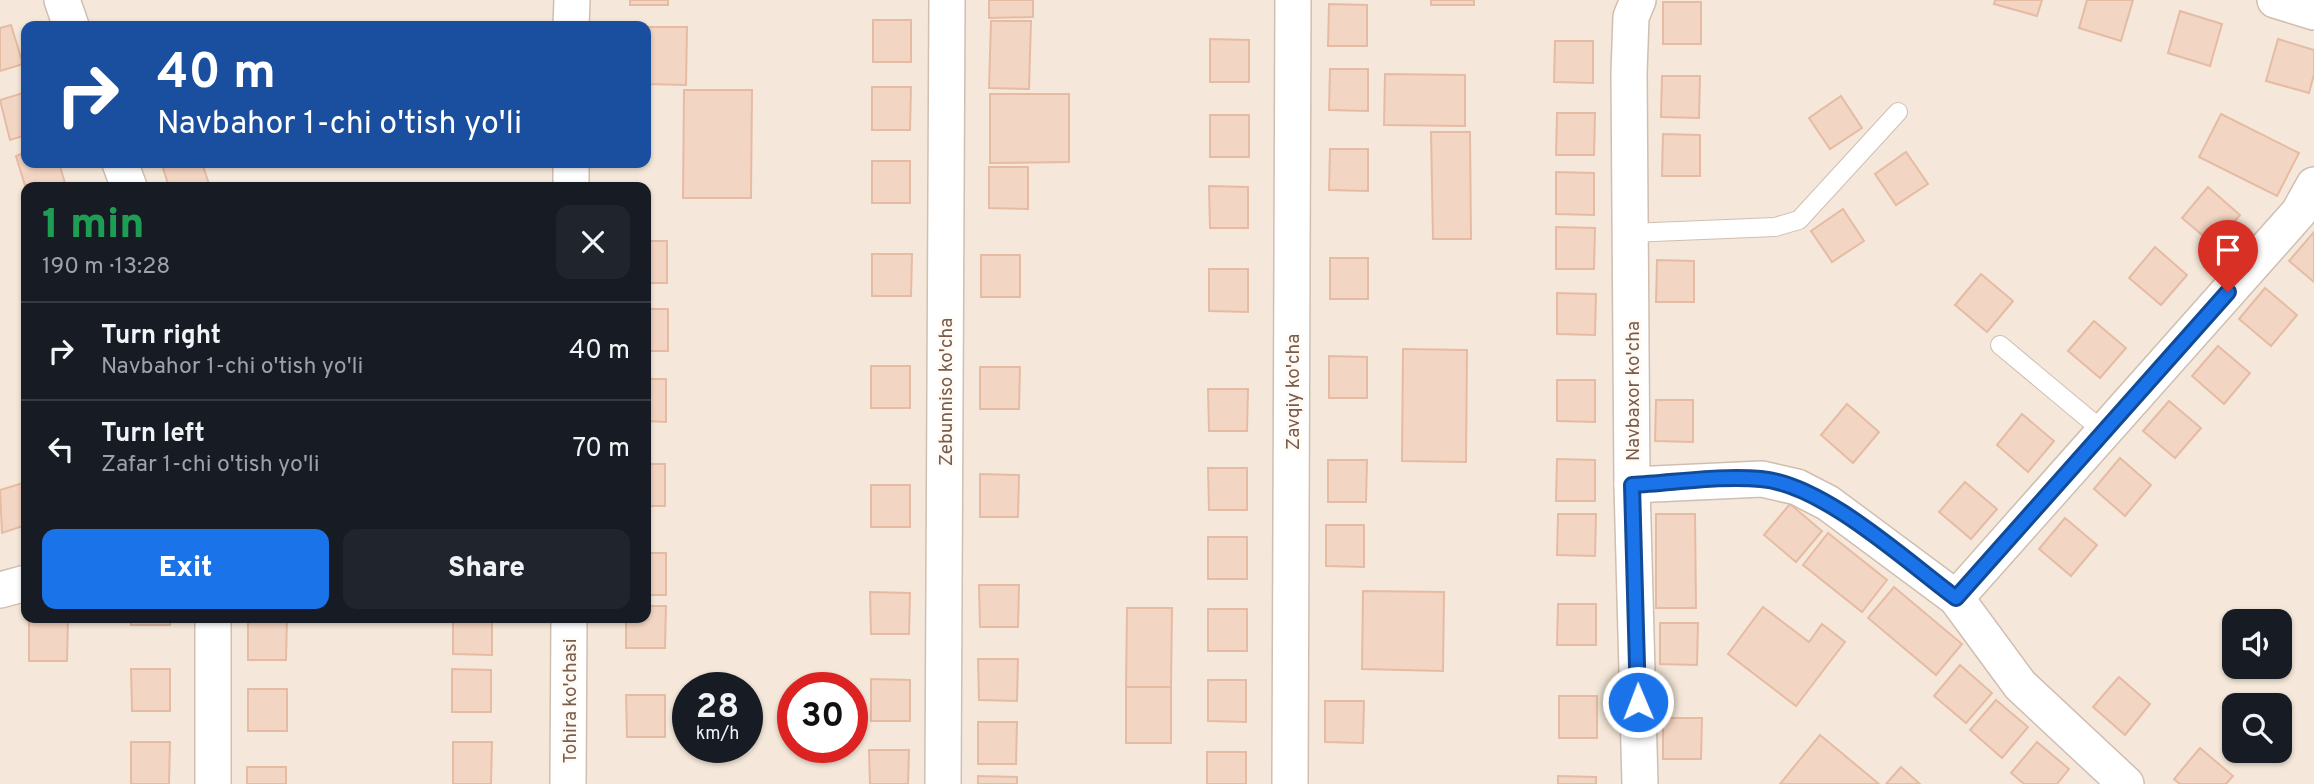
<!DOCTYPE html>
<meta charset="utf-8">
<style>
body{margin:0;font-family:Overpass,sans-serif;background:#20242c;color:#f1f3f6;height:100vh;display:flex;flex-direction:column;font-size:26px;white-space:nowrap}
*{box-sizing:border-box;margin:0}
p{font-size:23px;color:#9ea1a6}
.icon{flex:none;width:38px;height:38px;fill:none;stroke:currentColor;stroke-width:2;stroke-linecap:round;stroke-linejoin:round}
.map{position:relative;flex:1;overflow:hidden}
.panel{position:absolute;left:21px;top:182px;width:630px;height:441px;display:flex;flex-direction:column;background:#171b24;border-radius:14px;box-shadow:0 2px 5px #0004}
.panel>*{flex:none}
.hud{position:absolute;left:21px;top:21px;width:630px;height:147px;border-radius:14px;box-shadow:0 2px 5px #0004;background:#1a4fa0;color:#fff;overflow:hidden}
.fabs{position:absolute;left:2222px;top:609px;display:grid;gap:14px}
.fabs a{display:grid;place-items:center;width:70px;height:70px;border-radius:14px;background:#171b24;box-shadow:0 2px 5px #0004;font-size:35px}
.speed{position:absolute;left:672px;top:672px;display:flex;gap:14px;font-size:35px;font-weight:700;text-align:center}
.speed>*{display:grid;place-content:center;width:91px;height:91px;border-radius:50%;background:#171b24;box-shadow:0 2px 5px #0004;line-height:1}
.speed small{font-size:18px;font-weight:400}
.speed .limit{border:10px solid #d22;background:#fff;color:#111}
.pin{position:absolute;display:grid;place-items:center;width:60px;height:60px;color:#fff;margin:-72px -30px;border-radius:50% 50% 50% 0;rotate:-45deg;box-shadow:0 0 7px #0007}
.pin .icon{rotate:45deg}
.me{position:absolute;width:77px;margin:-38px;rotate:359deg;stroke-linejoin:round;filter:drop-shadow(0 0 5px #0008)}
.turn{display:flex;align-items:center;gap:24px;height:147px;padding:0 21px;font-size:32px}
.turn .icon{width:91px;height:91px;stroke-width:2.5}
.turn b{display:block;font-size:49px;line-height:60px}
.round{display:grid;place-items:center;flex:none;width:74px;height:74px;border-radius:14px;background:#20242c}
.overview{display:flex;align-items:center;justify-content:space-between;height:119px;padding:0 21px}
h1{font-size:42px;font-weight:800;line-height:52px;color:#1e9e55}
.cta{display:flex;gap:14px;margin-top:auto;padding:14px 21px}
.cta a{flex:1;height:80px;border-radius:14px;background:#1a73e8;color:#fff;font-size:28px;font-weight:800;line-height:80px;text-align:center}
.cta a+a{background:#20242c;color:#f1f3f6}
ul{padding:0;list-style:none}
li{display:flex;align-items:center;gap:21px;height:98px;padding:0 21px;border-top:2px solid #363941}
li div{flex:1}
li b{display:block;font-size:26px}
li em{font-style:normal}
.map>svg:first-child{display:block}
</style>
<div class="map">
<svg width="2314" height="784" viewBox="0 0 2314 784">
<rect width="100%" height="100%" fill="#fdf6ec"/>
<path fill="#f5e8da" fill-rule="evenodd" d="M0 0H2314V784H0ZM26 26H646V163H26ZM26 187H646V618H26ZM2235 621H2280V667H2235ZM688 688H747V747H688ZM793 688H852V747H793ZM2235 705H2280V751H2235Z"/>
<g fill="#f3d5c3" stroke="#e6bba3" stroke-width="2">
<rect x="630" y="0" width="38" height="5"/>
<polygon points="989,0 1033,0 1033,17 989,18"/>
<rect x="1431" y="0" width="43" height="5"/>
<polygon points="1995,0 2042,0 2037,16 1994,4"/>
<polygon points="2087,0 2133,0 2121,41 2079,28"/>
<rect x="1663" y="2" width="38" height="42"/>
<polygon points="1329,4 1367,5 1367,46 1328,46"/>
<polygon points="2180,11 2222,24 2210,66 2168,53"/>
<rect x="873" y="20" width="38" height="42"/>
<polygon points="991,21 1031,21 1029,89 989,88"/>
<polygon points="11,25 23,64 0,71 0,28"/>
<polygon points="646,27 687,27 686,85 646,84"/>
<polygon points="1210,39 1249,40 1249,82 1210,82"/>
<polygon points="2278,39 2314,50 2314,74 2309,93 2266,81"/>
<polygon points="1555,41 1593,41 1593,83 1554,82"/>
<polygon points="1330,69 1368,69 1368,111 1329,110"/>
<polygon points="1385,74 1465,75 1465,126 1384,125"/>
<polygon points="1662,76 1700,76 1699,118 1661,117"/>
<polygon points="872,87 911,87 910,130 872,130"/>
<polygon points="684,90 752,90 751,198 683,198"/>
<polygon points="26,92 26,135 10,140 0,100"/>
<polygon points="990,94 1069,94 1069,162 990,163"/>
<polygon points="1841,96 1862,128 1830,149 1809,118"/>
<polygon points="1557,113 1595,113 1594,155 1556,155"/>
<polygon points="2221,114 2299,153 2277,196 2199,157"/>
<rect x="1210" y="115" width="39" height="42"/>
<polygon points="1431,132 1470,132 1471,239 1433,239"/>
<polygon points="1663,134 1700,135 1700,176 1662,176"/>
<polygon points="1330,149 1368,149 1368,191 1329,190"/>
<polygon points="26,152 26,163 59,163 65,183 26,189 16,156"/>
<polygon points="1906,152 1928,184 1896,205 1875,174"/>
<rect x="872" y="161" width="38" height="42"/>
<polygon points="169,163 202,163 210,187 169,187 162,165"/>
<polygon points="989,167 1028,167 1028,209 989,208"/>
<polygon points="1556,172 1594,173 1594,215 1556,214"/>
<polygon points="1209,186 1248,187 1248,228 1210,228"/>
<polygon points="2208,187 2240,215 2214,245 2182,218"/>
<polygon points="1843,209 1864,241 1832,262 1811,231"/>
<polygon points="1556,227 1595,228 1594,269 1556,269"/>
<polygon points="2314,232 2314,282 2289,261"/>
<rect x="646" y="241" width="21" height="42"/>
<polygon points="2155,247 2187,275 2161,305 2129,278"/>
<polygon points="872,254 912,254 911,296 872,296"/>
<rect x="981" y="255" width="39" height="42"/>
<rect x="1330" y="258" width="38" height="41"/>
<polygon points="1657,260 1694,261 1694,302 1656,302"/>
<polygon points="1209,269 1248,269 1248,312 1209,311"/>
<polygon points="1981,274 2013,301 1987,332 1955,305"/>
<polygon points="2265,288 2297,315 2271,346 2239,319"/>
<polygon points="1557,293 1596,294 1595,335 1557,334"/>
<rect x="646" y="309" width="22" height="42"/>
<polygon points="2094,321 2126,348 2100,378 2068,351"/>
<polygon points="2218,346 2250,373 2224,404 2192,376"/>
<polygon points="1403,349 1467,350 1466,462 1402,461"/>
<polygon points="1329,356 1367,357 1367,398 1329,398"/>
<rect x="871" y="366" width="39" height="42"/>
<polygon points="980,367 1020,367 1019,409 980,409"/>
<polygon points="646,379 666,379 666,422 646,421"/>
<polygon points="1557,380 1595,380 1595,422 1557,421"/>
<polygon points="1208,389 1248,389 1247,431 1209,431"/>
<polygon points="1656,400 1693,400 1693,442 1655,441"/>
<polygon points="2169,401 2201,428 2175,458 2143,431"/>
<polygon points="1847,404 1879,432 1853,463 1821,435"/>
<polygon points="2022,414 2054,441 2028,472 1997,445"/>
<polygon points="2120,458 2151,485 2125,516 2094,489"/>
<polygon points="1557,459 1595,460 1595,501 1556,501"/>
<polygon points="1328,460 1367,460 1366,502 1328,502"/>
<rect x="646" y="464" width="19" height="42"/>
<polygon points="1208,468 1247,468 1247,510 1209,510"/>
<polygon points="980,474 1019,475 1018,517 980,517"/>
<polygon points="26,482 26,525 2,533 0,490"/>
<polygon points="1965,482 1997,509 1971,539 1939,512"/>
<rect x="871" y="485" width="39" height="42"/>
<polygon points="1790,504 1822,531 1796,562 1764,535"/>
<polygon points="1558,514 1596,514 1595,556 1557,555"/>
<polygon points="1656,514 1695,514 1696,608 1656,608"/>
<polygon points="2065,518 2097,545 2071,576 2039,549"/>
<polygon points="1326,525 1364,525 1364,567 1326,566"/>
<polygon points="1828,533 1887,580 1862,612 1803,565"/>
<rect x="1208" y="537" width="39" height="42"/>
<rect x="646" y="553" width="20" height="42"/>
<polygon points="979,585 1019,585 1018,627 980,627"/>
<polygon points="1894,587 1962,644 1936,675 1868,618"/>
<polygon points="1363,591 1444,592 1443,671 1362,669"/>
<polygon points="870,592 910,593 909,634 871,634"/>
<polygon points="1558,604 1596,604 1596,645 1557,645"/>
<polygon points="646,606 666,606 665,648 626,648 626,618 646,618"/>
<polygon points="1763,607 1809,642 1822,624 1845,642 1796,706 1728,654"/>
<polygon points="1127,608 1172,608 1171,687 1126,687"/>
<rect x="1208" y="609" width="39" height="42"/>
<polygon points="29,618 68,618 67,661 29,661"/>
<rect x="131" y="618" width="39" height="7"/>
<polygon points="248,618 287,618 286,660 248,660"/>
<polygon points="453,618 492,618 492,655 453,654"/>
<polygon points="1660,623 1698,623 1697,665 1660,664"/>
<polygon points="978,659 1018,659 1017,701 979,700"/>
<polygon points="1960,665 1992,693 1966,723 1934,696"/>
<polygon points="131,669 170,669 170,711 132,711"/>
<polygon points="452,669 491,670 491,712 452,712"/>
<polygon points="2119,677 2150,704 2125,735 2093,707"/>
<polygon points="871,679 910,680 910,721 871,721"/>
<polygon points="1208,680 1246,680 1246,722 1208,721"/>
<rect x="1126" y="687" width="45" height="56"/>
<rect x="248" y="689" width="39" height="42"/>
<polygon points="626,695 665,695 665,737 627,737"/>
<rect x="1559" y="696" width="38" height="42"/>
<polygon points="1996,700 2028,727 2002,758 1970,730"/>
<polygon points="1325,701 1364,701 1363,743 1325,742"/>
<polygon points="1663,718 1702,718 1701,759 1663,759"/>
<polygon points="978,722 1017,722 1016,764 978,764"/>
<polygon points="1820,735 1879,784 1780,784"/>
<polygon points="131,742 170,742 169,784 131,784"/>
<polygon points="453,742 492,742 491,784 453,784"/>
<polygon points="2037,742 2069,769 2057,784 2024,784 2011,773"/>
<polygon points="2200,748 2233,776 2226,784 2180,784 2174,779"/>
<polygon points="869,750 909,750 908,784 870,784"/>
<rect x="1207" y="752" width="39" height="32"/>
<rect x="247" y="767" width="39" height="17"/>
<polygon points="1901,767 1920,784 1886,784"/>
<polygon points="978,776 1017,777 1017,784 978,784"/>
<polygon points="1558,776 1596,777 1596,784 1558,784"/>
</g>
<g fill="none" stroke-linecap="round" stroke-linejoin="round">
<g stroke="#d1beb0" stroke-width="20">
<g id="service">
<polyline points="1630,233 1775,227 1799,220 1898,112"/>
<polyline points="2000,345 2103,431"/>
</g>
</g>
<g stroke="#d1beb0" stroke-width="38">
<g id="minor">
<polyline points="62,0 71,26"/>
<polyline points="1638,0 1631,17 1629,73 1632,485 1640,784"/>
<polyline points="2275,0 2314,12"/>
<polyline points="571,26 572,0"/>
<polyline points="120,163 129,187"/>
<polyline points="571,187 571,163"/>
<polyline points="1632,485 1762,479 1797,487 1828,503 1956,598 2020,685 2126,784"/>
<polyline points="0,590 26,583"/>
<polyline points="1956,598 2299,212 2314,185"/>
<polyline points="213,784 213,618"/>
<polyline points="568,784 569,618"/>
<polyline points="943,784 947,0"/>
<polyline points="1290,784 1293,0"/>
</g>
</g>
<use href="#service" stroke="#fff" stroke-width="18"/>
<use href="#minor" stroke="#fff" stroke-width="35"/>
</g>
<g fill="none" stroke-linecap="round" stroke-linejoin="round">
<g stroke="#114b97" stroke-width="18">
<path id="route" d="M1638 702 1632 485C1673 483 1721 475 1761 479 1823 484 1906 561 1956 598L2228 292"/>
</g>
<use href="#route" stroke="#1a73e8" stroke-width="12"/>
</g>
<g text-anchor="middle" stroke-width="5" stroke-linejoin="round" paint-order="stroke">
<g font-size="19" fill="#7a5c4d" stroke="#fffaf3">
<text transform="translate(1632 391) rotate(-90)" y="7">Navbaxor ko'cha</text>
<text transform="translate(945 392) rotate(-90)" y="7">Zebunniso ko'cha</text>
<text transform="translate(1292 392) rotate(-90)" y="7">Zavqiy ko'cha</text>
<text transform="translate(569 701) rotate(-90)" y="7">Tohira ko'chasi</text>
</g>
</g>
</svg>
<div class="fabs">
<a><svg class="icon" aria-label="sound" viewBox="0 0 24 24"><path d="M4 9h4l5-4v14l-5-4H4zM17 9q2 3 0 6"/></svg></a>
<a><svg class="icon" aria-label="search" viewBox="0 0 24 24"><circle cx="10" cy="10" r="6"/><path d="M15 15l6 6"/></svg></a>
</div>
<div class="speed"><div>28<small>km/h</small></div><div class="limit">30</div></div>
<div class="pin" style="left:2228px;top:292px;background:#d93025"><svg class="icon" aria-label="arrive" viewBox="0 0 24 24"><path d="M6 21V4h12l-3 4 3 4H6"/></svg></div>
<svg class="me" style="left:1638px;top:702px" viewBox="-20 -20 40 40"><circle r="17" fill="#1a73e8" stroke="#fff" stroke-width="3"/><path d="M0-11L8 9 0 5-8 9z" fill="#fff"/></svg>
<div class="hud">
<div class="turn"><svg class="icon" aria-label="right" viewBox="0 0 24 24"><path d="M7 20v-9h11M14 6l5 5-5 5"/></svg><div><b>40 m</b>Navbahor 1-chi o'tish yo'li</div></div>
</div>
<section class="panel">
<div class="overview"><div><h1>1 min</h1><p>190 m · 13:28</p></div><a class="round"><svg class="icon" aria-label="close" viewBox="0 0 24 24"><path d="M6 6l12 12M18 6L6 18"/></svg></a></div>
<ul>
<li><svg class="icon" aria-label="right" viewBox="0 0 24 24"><path d="M7 20v-9h11M14 6l5 5-5 5"/></svg><div><b>Turn right</b><p>Navbahor 1-chi o'tish yo'li</p></div><em>40 m</em></li>
<li><svg class="icon" aria-label="left" viewBox="0 0 24 24"><path d="M17 20v-9H6M10 6l-5 5 5 5"/></svg><div><b>Turn left</b><p>Zafar 1-chi o'tish yo'li</p></div><em>70 m</em></li>
</ul>
<div class="cta"><a>Exit</a><a>Share</a></div>
</section>
</div>
